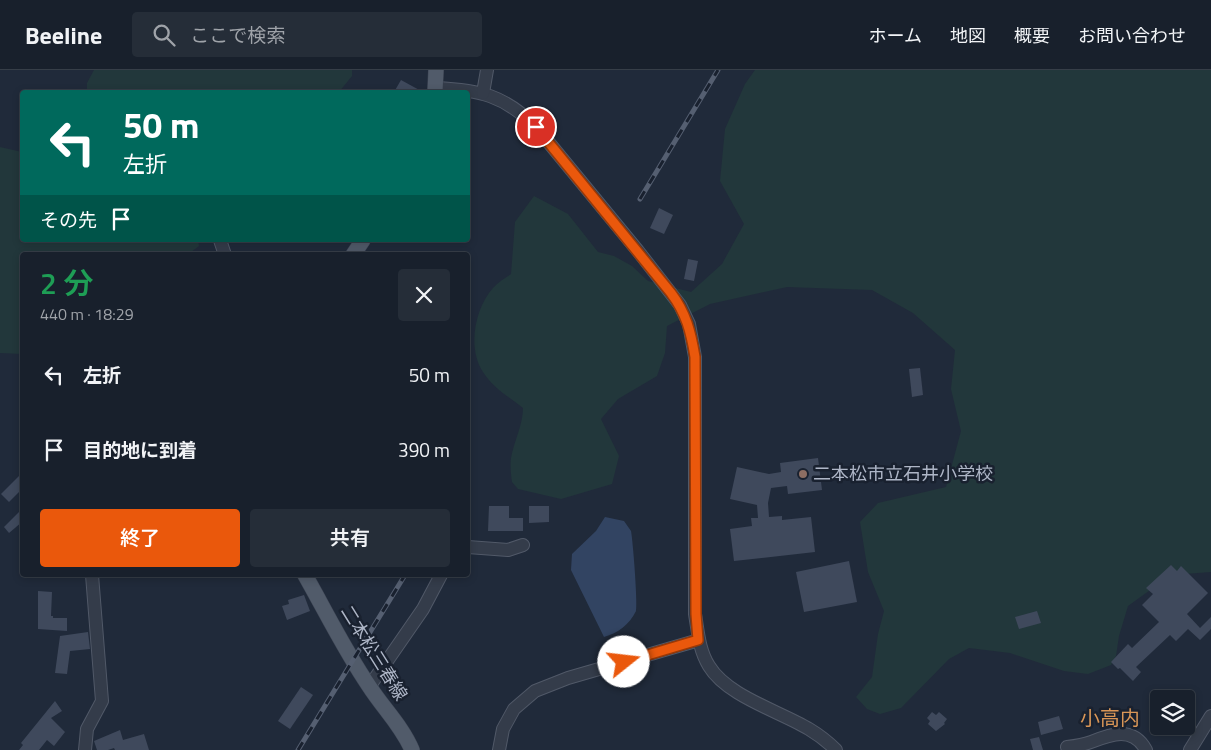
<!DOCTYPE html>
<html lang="ja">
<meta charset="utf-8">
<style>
body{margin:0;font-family:"Titillium Web","Noto Sans JP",sans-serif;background:#252d38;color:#f1f3f6;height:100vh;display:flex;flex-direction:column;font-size:19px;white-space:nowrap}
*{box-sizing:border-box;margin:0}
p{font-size:16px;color:#9fa3a9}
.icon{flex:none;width:28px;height:28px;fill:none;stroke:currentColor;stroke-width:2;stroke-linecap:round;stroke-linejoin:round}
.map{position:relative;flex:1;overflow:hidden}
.side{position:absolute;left:20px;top:182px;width:450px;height:325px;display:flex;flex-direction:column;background:#18202c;border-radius:5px;box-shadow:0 2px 8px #0003,0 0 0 1px #363e48}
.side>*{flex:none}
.banner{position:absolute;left:20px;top:20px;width:450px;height:152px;border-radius:5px;box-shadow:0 2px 8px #0003,0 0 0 1px #363e48;background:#00695c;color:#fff;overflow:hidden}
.tools{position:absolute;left:1150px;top:620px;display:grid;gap:10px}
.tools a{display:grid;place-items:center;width:45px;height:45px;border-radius:5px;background:#18202c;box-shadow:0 2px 8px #0003,0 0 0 1px #363e48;font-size:25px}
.pin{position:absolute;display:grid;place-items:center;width:42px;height:42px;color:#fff;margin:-21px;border:2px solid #fff;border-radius:50%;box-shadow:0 1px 5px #0007}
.me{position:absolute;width:55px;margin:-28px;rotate:74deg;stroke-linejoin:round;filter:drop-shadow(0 0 4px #0008)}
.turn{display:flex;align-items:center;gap:18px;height:105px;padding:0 20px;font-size:22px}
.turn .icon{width:65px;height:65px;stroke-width:2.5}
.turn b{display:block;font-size:35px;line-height:42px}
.then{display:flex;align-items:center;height:48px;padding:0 20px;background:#0003;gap:10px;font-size:19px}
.round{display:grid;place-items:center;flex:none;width:52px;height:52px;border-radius:5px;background:#252d38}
.headline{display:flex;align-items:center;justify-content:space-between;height:85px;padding:0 20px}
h1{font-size:30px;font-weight:600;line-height:38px;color:#1e9e55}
.cta{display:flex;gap:10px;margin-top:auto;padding:10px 20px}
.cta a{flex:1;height:58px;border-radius:5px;background:#ea580c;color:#fff;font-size:20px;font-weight:600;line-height:58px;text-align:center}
.cta a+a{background:#252d38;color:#f1f3f6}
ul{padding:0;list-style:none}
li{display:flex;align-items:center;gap:15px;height:75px;padding:0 20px}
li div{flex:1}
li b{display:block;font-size:19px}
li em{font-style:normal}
header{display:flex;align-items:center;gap:30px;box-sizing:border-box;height:70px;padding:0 25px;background:#18202c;border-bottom:1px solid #363e48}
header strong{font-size:24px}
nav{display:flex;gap:28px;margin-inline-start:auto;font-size:18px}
.search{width:350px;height:45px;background:#252d38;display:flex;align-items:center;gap:12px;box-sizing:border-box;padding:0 18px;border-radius:5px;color:#9fa3a9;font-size:19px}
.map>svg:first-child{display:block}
</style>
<header>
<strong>Beeline</strong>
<div class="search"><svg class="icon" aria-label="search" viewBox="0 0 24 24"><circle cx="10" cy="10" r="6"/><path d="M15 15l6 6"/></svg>ここで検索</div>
<nav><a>ホーム</a><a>地図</a><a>概要</a><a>お問い合わせ</a></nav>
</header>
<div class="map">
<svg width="1211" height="680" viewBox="0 0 1211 680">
<rect width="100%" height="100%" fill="#202a3a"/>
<g fill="#22373b">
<polygon points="94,0 352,0 352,6 339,22 87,22 87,13"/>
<path d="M755 0H1211V502L1171 505 1128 536 1119 566 1116 586 1111 595 1088 604 1064 601 1010 583 969 578 949 589 901 638 880 644 867 639 856 627 872 607 878 564 884 541 868 502 860 452 878 433 946 417 961 361 951 319 955 280 913 243 872 220 787 217 710 234 667 256 665 283 657 306 618 329 601 349 619 386 612 414 561 429 518 419 512 412C511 405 510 396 511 388 514 371 523 355 523 338 509 327 493 318 483 302 467 278 475 238 493 218 498 212 505 208 511 204L515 152 534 126 568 144 598 182 614 186 632 196 648 211 691 222 722 194 744 154 720 111 725 59 745 14Z"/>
<polygon points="0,77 22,82 22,170 198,170 199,176 187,185 22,185 22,284 0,283"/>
</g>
<path fill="#324462" d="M605 447 624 451 631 461C633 471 638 535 636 541 629 555 618 563 604 567L571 500 572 484 596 461Z"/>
<g fill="#3f495c">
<polygon points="401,10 423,22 394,22"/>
<polygon points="659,138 673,145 664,164 650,158"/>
<polygon points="688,189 698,191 694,211 684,209"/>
<polygon points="920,298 923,325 912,327 909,299"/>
<polygon points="818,388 822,420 788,424 787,416 771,418 768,433 769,447 782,446 782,450 811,447 815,482 734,491 730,459 752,456 751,448 758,448 757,435 730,429 737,397 769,404 781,402 780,393"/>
<polygon points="22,403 22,419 9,432 1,424"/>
<polygon points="489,436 509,436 509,448 523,448 523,461 488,461"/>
<polygon points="529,436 549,436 549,452 529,453"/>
<polygon points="22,439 22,452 9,463 4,457"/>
<polygon points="849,491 857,532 804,542 796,502"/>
<polygon points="1171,495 1177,501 1181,496 1208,523 1187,544 1200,558 1211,547 1211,559 1200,570 1188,559 1176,571 1170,565 1136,597 1141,602 1133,611 1120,598 1118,599 1111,592 1128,574 1132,578 1159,552 1142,535 1153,524 1146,518"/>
<polygon points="38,521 52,522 51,546 53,546 53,548 67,548 67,561 38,559"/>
<polygon points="304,525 310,541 287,550 282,536 289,534 288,530"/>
<polygon points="1037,541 1041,553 1019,559 1015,547"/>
<polygon points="88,562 90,579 70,581 67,604 55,603 60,566"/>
<polygon points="301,617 313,625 290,659 278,651"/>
<polygon points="55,631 62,641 51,648 65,662 54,676 47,670 39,680 19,680 23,675 21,673"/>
<polygon points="932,642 936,645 939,642 947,649 944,653 945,654 936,661 928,654 930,651 927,648"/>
<polygon points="1059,646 1063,659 1041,665 1038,652"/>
<polygon points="120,660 123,670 144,664 149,680 115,680 114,678 108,680 97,680 94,671"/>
<polygon points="1039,667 1043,680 1033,680 1030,669"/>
</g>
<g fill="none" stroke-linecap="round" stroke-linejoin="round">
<g stroke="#515968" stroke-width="14">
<g id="minor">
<path d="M436 18C480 20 504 25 536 57L638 181 680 235 689 254 695 287V544C698 562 699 580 709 596 727 626 779 641 809 659 819 665 828 672 836 680"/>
<polyline points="483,23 487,0"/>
<polyline points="220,170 225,185"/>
<polyline points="468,477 508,480 523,475"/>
<polyline points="369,617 423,539 441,505"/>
<path d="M1067 677C1075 676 1083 675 1091 672 1111 664 1133 656 1146 680"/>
<polyline points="85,680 87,659 102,631 92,505"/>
<polyline points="499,680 503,659 514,639 535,621 568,608 699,570"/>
<polyline points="1190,680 1211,646"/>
</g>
</g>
<g stroke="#3d4554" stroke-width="16">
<g id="major">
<polyline points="435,22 436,0"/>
<polyline points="353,185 363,170"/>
<path d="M305 505C326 542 345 581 369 616 383 638 402 656 412 680"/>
</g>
</g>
<use href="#minor" stroke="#343c4a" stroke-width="12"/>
<use href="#major" stroke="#515b6a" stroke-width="15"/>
<g stroke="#555f71" stroke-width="5">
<g id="rail">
<polyline points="640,129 718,0"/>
<polyline points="298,680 405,505"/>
</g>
</g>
<use href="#rail" stroke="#19212f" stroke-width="3" stroke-dasharray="9" stroke-linecap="butt"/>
</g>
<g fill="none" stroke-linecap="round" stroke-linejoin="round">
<g stroke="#983908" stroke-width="12">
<path id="route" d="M536 57 671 223C686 243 691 262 695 287L696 544 698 570 624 592"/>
</g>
<use href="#route" stroke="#ea580c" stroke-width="9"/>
</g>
<circle fill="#8d6e63" stroke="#19212f" stroke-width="2" cx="803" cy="404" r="5"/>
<g text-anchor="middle" stroke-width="5" stroke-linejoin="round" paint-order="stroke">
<g font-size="18" fill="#aeb6c7" stroke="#19212f" text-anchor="start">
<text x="813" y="410">二本松市立石井小学校</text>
</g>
<g font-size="18" fill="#aeb6c7" stroke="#19212f">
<text transform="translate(374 583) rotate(58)" y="6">二本松三春線</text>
</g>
<g font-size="20" fill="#d99657" stroke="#19212f">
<text x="1110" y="655">小高内</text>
</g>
</g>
</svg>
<div class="tools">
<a><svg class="icon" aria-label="layers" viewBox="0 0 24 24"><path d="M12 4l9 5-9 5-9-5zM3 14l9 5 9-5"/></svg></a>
</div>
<div class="pin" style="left:536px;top:57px;background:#d93025"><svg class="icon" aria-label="arrive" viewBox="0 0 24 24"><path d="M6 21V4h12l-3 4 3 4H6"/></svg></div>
<svg class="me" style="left:624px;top:592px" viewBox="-20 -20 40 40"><circle r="19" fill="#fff"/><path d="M0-13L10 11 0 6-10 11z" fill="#ea580c"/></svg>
<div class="banner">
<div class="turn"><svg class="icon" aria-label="left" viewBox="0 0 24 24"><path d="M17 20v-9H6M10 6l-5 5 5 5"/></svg><div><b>50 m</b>左折</div></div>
<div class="then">その先<svg class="icon" aria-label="arrive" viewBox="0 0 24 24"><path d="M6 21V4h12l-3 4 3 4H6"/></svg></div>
</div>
<section class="side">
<div class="headline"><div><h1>2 分</h1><p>440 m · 18:29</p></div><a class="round"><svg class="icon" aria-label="close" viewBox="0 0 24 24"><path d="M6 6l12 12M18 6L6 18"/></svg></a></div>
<ul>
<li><svg class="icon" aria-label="left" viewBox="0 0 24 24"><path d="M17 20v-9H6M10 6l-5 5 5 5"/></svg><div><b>左折</b></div><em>50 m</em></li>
<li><svg class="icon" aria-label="arrive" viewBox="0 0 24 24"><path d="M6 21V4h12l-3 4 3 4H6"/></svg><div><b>目的地に到着</b></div><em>390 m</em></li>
</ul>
<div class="cta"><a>終了</a><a>共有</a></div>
</section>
</div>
